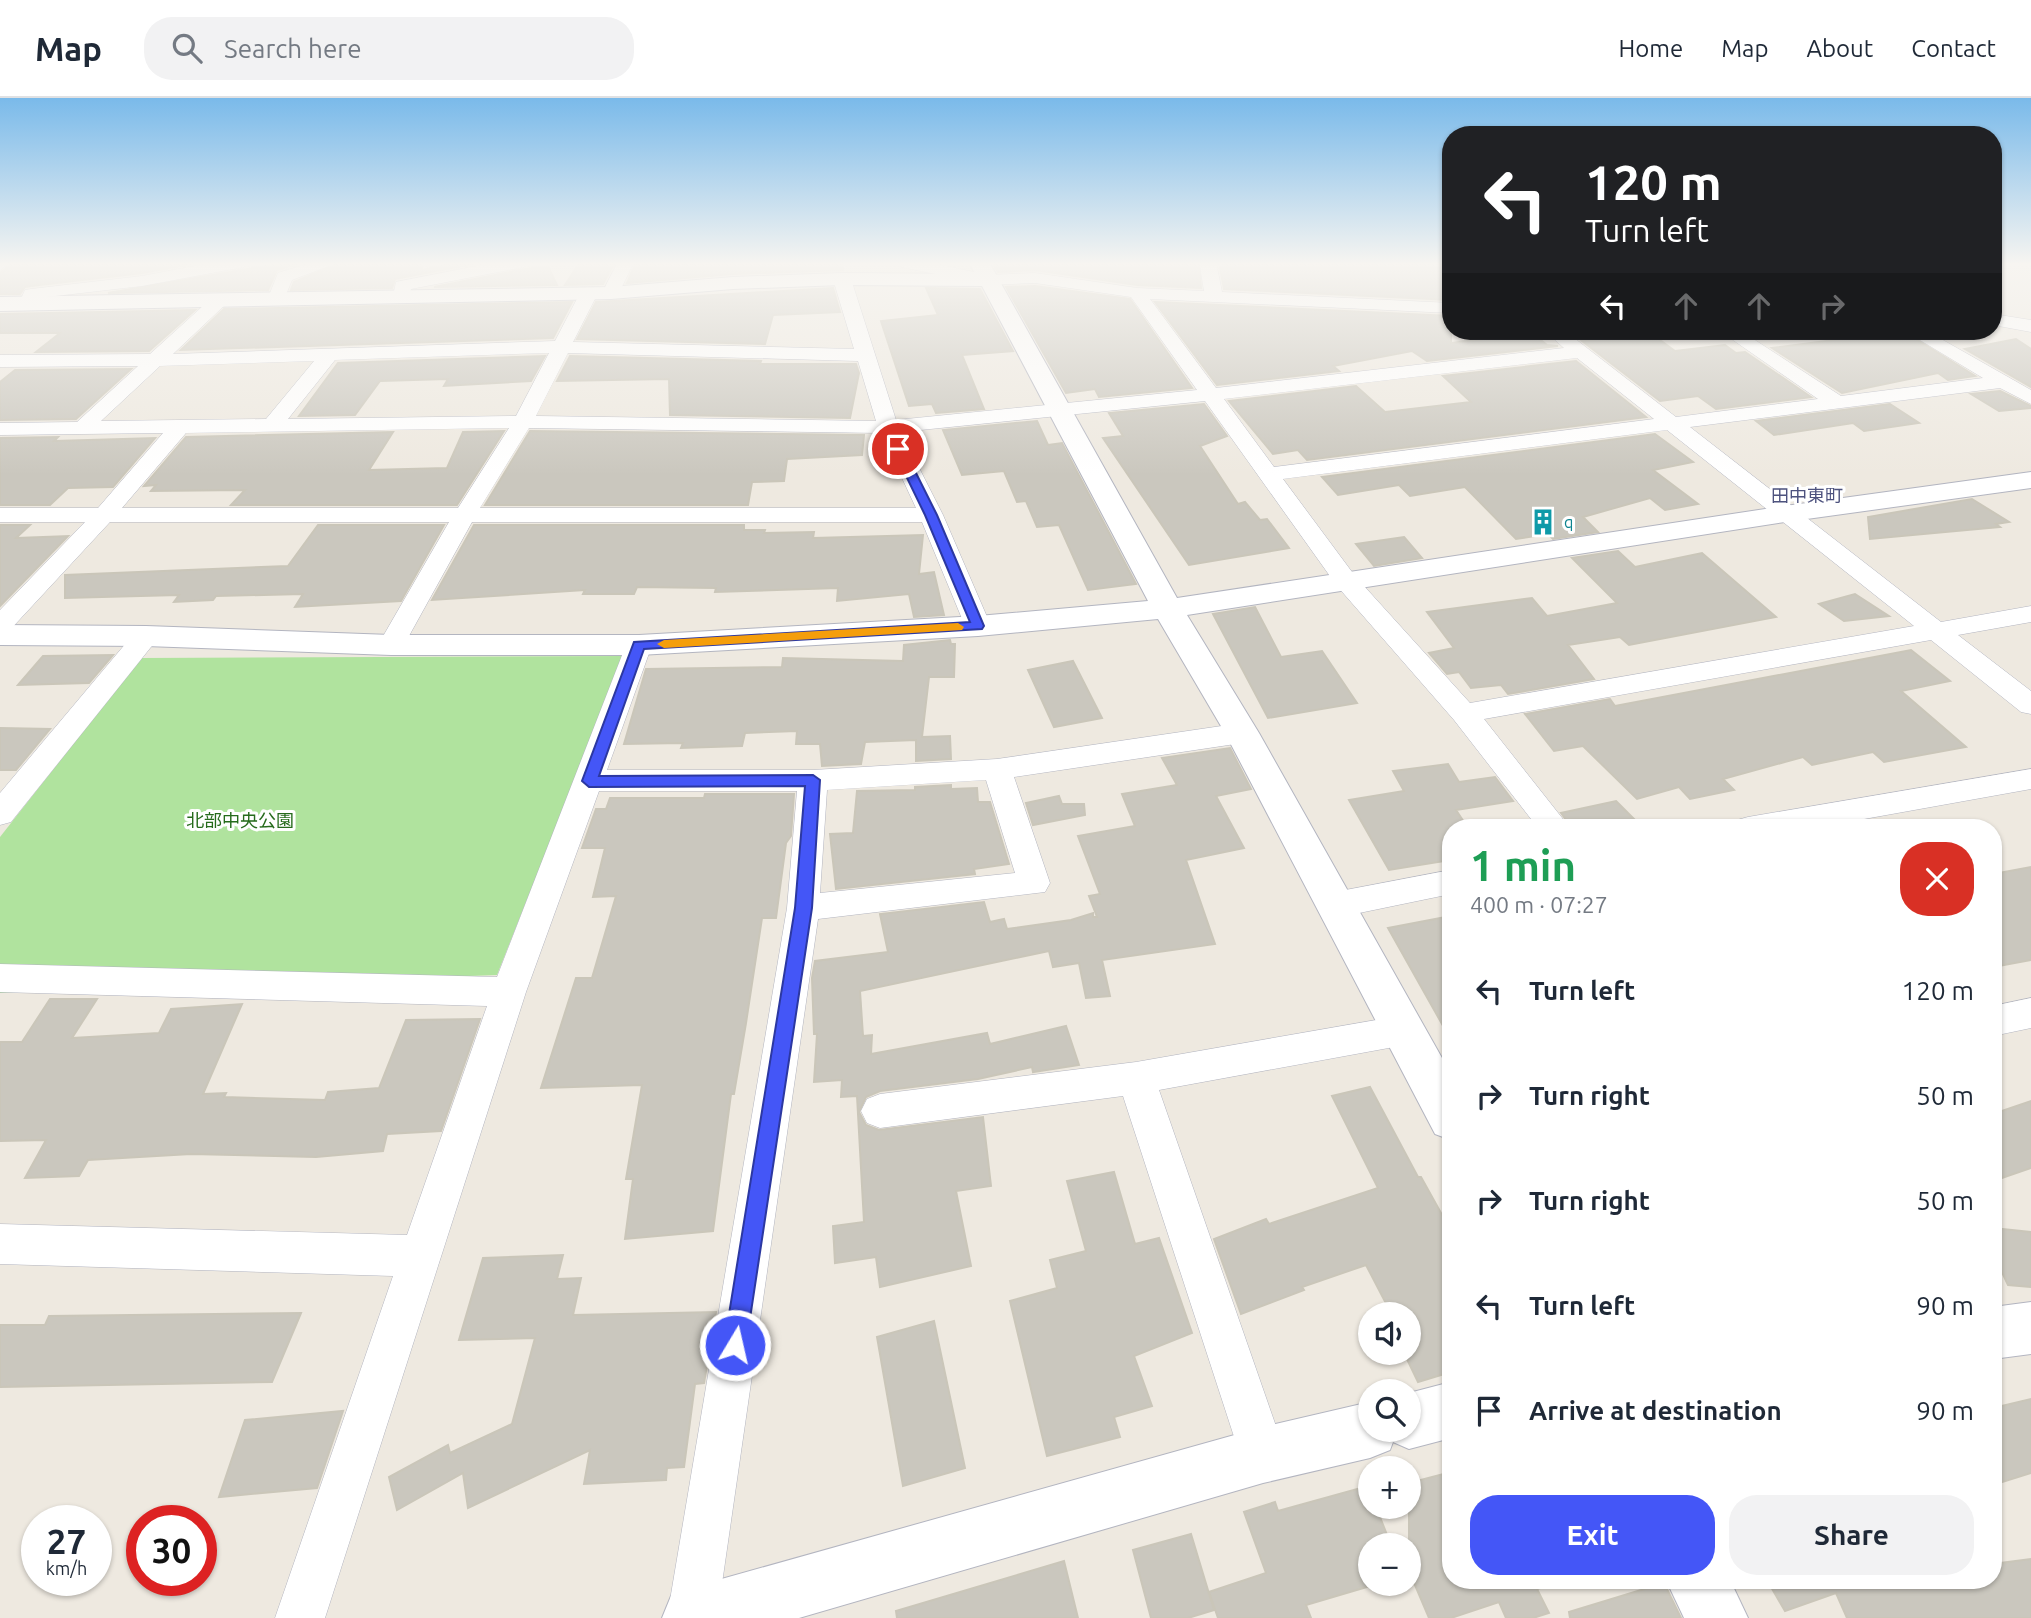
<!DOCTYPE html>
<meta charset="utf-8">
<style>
body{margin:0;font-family:Ubuntu,"Noto Sans JP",sans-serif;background:#f2f2f3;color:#1f2937;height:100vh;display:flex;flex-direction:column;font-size:26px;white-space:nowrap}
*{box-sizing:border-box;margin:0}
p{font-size:23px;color:#747a83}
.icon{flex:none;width:38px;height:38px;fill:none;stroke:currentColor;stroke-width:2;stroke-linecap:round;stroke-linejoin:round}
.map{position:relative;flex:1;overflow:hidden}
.details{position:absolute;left:1442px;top:721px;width:560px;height:770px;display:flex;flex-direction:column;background:#fff;border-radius:28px;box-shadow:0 2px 5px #0004}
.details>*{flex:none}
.top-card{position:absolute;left:1442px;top:28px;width:560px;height:214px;border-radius:28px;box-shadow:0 2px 5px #0004;background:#202124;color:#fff;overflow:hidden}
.fabs{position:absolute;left:1358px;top:1204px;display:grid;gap:14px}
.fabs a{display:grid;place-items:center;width:63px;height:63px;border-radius:50%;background:#fff;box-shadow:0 2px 5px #0004;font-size:35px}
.speed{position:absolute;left:21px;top:1407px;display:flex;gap:14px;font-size:35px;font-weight:700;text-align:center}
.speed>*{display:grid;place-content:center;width:91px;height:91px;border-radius:50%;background:#fff;box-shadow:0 2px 5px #0004;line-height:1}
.speed small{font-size:18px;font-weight:400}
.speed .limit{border:10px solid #d22;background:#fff;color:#111}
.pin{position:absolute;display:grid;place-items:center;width:60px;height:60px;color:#fff;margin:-30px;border:4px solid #fff;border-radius:50%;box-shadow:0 2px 7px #0007}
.me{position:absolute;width:77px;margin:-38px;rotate:9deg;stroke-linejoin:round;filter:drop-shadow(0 0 5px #0008)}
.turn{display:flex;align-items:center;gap:24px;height:147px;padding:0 28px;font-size:32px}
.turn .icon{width:91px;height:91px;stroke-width:2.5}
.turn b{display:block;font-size:49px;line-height:60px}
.lanes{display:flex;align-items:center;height:66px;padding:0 28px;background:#0003;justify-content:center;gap:35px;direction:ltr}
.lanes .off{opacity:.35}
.round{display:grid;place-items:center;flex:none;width:74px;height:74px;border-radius:28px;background:#f2f2f3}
.summary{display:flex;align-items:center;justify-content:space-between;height:119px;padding:0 28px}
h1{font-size:42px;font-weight:700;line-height:52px;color:#1e9e55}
.action{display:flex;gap:14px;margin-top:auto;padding:14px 28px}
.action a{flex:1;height:80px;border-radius:28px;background:#4456f7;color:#fff;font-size:28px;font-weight:700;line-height:80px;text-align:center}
.action a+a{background:#f2f2f3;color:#1f2937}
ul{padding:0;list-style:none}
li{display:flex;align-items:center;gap:21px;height:105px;padding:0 28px}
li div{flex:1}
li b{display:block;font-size:26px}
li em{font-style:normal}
header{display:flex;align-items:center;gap:42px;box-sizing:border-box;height:98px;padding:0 35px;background:#fff;border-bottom:2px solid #e0e1e3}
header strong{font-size:33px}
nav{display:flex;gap:38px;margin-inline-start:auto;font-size:24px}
.search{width:490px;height:63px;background:#f2f2f3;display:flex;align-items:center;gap:18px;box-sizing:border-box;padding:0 24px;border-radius:28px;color:#747a83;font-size:26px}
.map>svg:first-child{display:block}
</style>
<header>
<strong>Map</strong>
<div class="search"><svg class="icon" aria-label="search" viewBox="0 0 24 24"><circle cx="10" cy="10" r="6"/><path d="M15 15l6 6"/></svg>Search here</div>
<nav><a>Home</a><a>Map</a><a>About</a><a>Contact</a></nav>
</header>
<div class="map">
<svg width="2031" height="1520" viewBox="0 0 2031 1520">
<rect width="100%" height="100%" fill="#eee9e0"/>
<polygon fill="#b0e39e" points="624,558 497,877 0,895 0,739 141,560"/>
<g fill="#cac7be" stroke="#cac6b9" stroke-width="2">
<polygon points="14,164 201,164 142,175 31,188 25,189 20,196 0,196 0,175"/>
<polygon points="341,164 421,164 422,172 459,164 483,164 395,181 392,190 291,192 294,184"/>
<polygon points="583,164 615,164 603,186 565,187 578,167"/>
<polygon points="636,164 658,166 843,164 843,172 733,176 627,185"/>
<polygon points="996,164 1199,164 1201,190 1137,187 1035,172 998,174 994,167"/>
<polygon points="1222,164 1451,164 1451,202 1224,191 1220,169"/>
<polygon points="297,166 277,172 268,192 108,195 265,168"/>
<polygon points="548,168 557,187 434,189 525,171"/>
<polygon points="1035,188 1130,201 1192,290 1099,299 1095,291 1066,295 1006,189"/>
<polygon points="833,190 840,214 773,217 765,246 577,241 596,204"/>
<polygon points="926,190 980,191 1013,253 962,257 984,311 936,315 932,306 909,308 881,223 938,217"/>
<polygon points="572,204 553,240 181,252 224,211"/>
<polygon points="1155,204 1451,218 1451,245 1532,235 1547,247 1558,248 1427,263 1412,253 1333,268 1339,273 1217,287"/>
<polygon points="195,212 149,253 36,254 60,235 0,235 0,216"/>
<polygon points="1903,233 1975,278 1948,282 1938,275 1842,295 1772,250"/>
<polygon points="1649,234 1675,253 1725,247 1736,255 1745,254 1811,299 1716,311 1698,298 1660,303 1582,243"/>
<polygon points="2016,241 2031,251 2031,289 1965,251"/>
<polygon points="545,258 531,283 444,288 448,281 380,283 355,317 299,318 338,265"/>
<polygon points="570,258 761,263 760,266 856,266 859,275 850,320 670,317 669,281 557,283"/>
<polygon points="1576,263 1646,319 1307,362 1298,352 1273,356 1229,303 1356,288 1385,314 1471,304 1443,278"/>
<polygon points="131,271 76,321 0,322 0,284 15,272"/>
<polygon points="2000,293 2031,308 2031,310 1999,313 1971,296"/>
<polygon points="1204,306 1227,338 1200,348 1238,406 1245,404 1260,422 1267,421 1289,450 1189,467 1103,340 1123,338 1109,315"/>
<polygon points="1890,306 1919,325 1864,333 1853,325 1774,337 1756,323"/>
<polygon points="1037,323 1048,347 1062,345 1136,486 1088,492 1059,427 1037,429 1026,403 1017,404 1004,373 962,377 943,332"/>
<polygon points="504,333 457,407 231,407 245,392 151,393 156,387 144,388 186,339 393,334 369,372 447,370 463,334"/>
<polygon points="530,333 864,337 862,357 787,361 784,383 752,384 748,407 485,407"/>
<polygon points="1655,336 1693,364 1653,372 1698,406 1665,412 1650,400 1583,419 1598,434 1553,441 1548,436 1516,441 1465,389 1410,398 1399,387 1338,397 1322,379"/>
<polygon points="58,339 54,343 155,340 113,389 68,390 50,407 0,407 0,340"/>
<polygon points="1972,401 2009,424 1996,426 2000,429 1870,441 1868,419"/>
<polygon points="0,427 30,427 16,440 68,438 0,508"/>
<polygon points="318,427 444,427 401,503 295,509 303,496 216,498 213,502 174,504 179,497 65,500 65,477 288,468"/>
<polygon points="474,427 744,427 744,432 765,432 764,435 814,434 813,440 923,437 919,476 934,474 944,517 914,519 909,496 837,503 838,490 715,494 716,490 637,489 634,496 583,496 585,492 432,502"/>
<polygon points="1404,439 1422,460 1374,468 1356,446"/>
<polygon points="1618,453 1635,469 1702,455 1776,519 1629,547 1620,539 1568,547 1594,581 1508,596 1501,587 1471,590 1459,574 1447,576 1429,555 1454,550 1427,514 1532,500 1547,518 1617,505 1572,460"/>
<polygon points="1855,496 1889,518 1844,523 1819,506"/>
<polygon points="1255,509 1281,559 1322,553 1357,605 1268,620 1213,516"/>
<polygon points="950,542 951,546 955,546 954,579 929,579 922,639 950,638 951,661 916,663 916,642 865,644 861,666 822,668 820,646 796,646 797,633 745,635 742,648 681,650 683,645 624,646 646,571 782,569 783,560 903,563 904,547"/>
<polygon points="1911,552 1950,583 1901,593 1966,649 1884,664 1873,654 1812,667 1803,659 1723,681 1734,692 1690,701 1679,689 1637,701 1583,648 1554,653 1525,616 1610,601 1615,608"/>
<polygon points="113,557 89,585 18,587 43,558"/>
<polygon points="1073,563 1102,620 1054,629 1028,572"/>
<polygon points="0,630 50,631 16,672 0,672"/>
<polygon points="1230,650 1251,691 1216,698 1244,750 1186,762 1215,846 1102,862 1110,898 1086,900 1079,865 1053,869 1049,853 860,893 863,938 872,937 871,956 987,935 990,946 1066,928 1079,967 1033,974 1032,969 978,981 880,993 866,999 859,1014 866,1027 879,1032 983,1019 991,1088 956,1093 971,1168 880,1189 876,1159 835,1165 833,1128 864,1124 857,998 841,999 842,982 814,984 817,936 814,936 812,880 815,863 888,854 880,816 984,804 990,824 1004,821 1007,831 1071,822 1093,815 1093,819 1097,819 1089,798 1100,796 1078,738 1135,728 1122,696 1177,687 1162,660"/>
<polygon points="1448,666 1459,684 1495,679 1513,703 1456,712 1468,730 1451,730 1451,762 1389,772 1349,702 1404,693 1393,673"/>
<polygon points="951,687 951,691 977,690 978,704 990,704 1009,766 974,771 975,776 836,791 830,736 853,735 857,693 915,692 915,689"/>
<polygon points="705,696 794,696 791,738 786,745 776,820 762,820 746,925 734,996 731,996 713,1133 625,1141 633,1081 626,1081 642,987 541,990 576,880 592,880 616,798 593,799 605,750 582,750 596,711 606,711 610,700 704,700"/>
<polygon points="1059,698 1062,706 1084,706 1085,717 1033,727 1026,705"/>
<polygon points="1616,703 1643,730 1572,730 1561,715"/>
<polygon points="2031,769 2031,862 1993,869 1993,776"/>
<polygon points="1451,818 1451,942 1388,830"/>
<polygon points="50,901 97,901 72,940 159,935 171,911 242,906 203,996 226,995 224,999 325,1002 328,994 379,990 406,922 480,921 441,1033 387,1036 383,1053 316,1059 191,1056 88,1062 79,1078 25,1080 46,1042 0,1043 0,944 22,944"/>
<polygon points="1370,989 1418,1079 1421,1079 1451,1133 1451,1274 1418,1284 1404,1255 1409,1255 1409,1216 1387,1216 1391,1215 1366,1167 1302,1189 1304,1192 1241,1216 1214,1141 1266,1121 1269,1126 1378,1090 1332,998"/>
<polygon points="2031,1003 2031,1070 1993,1083 1993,1016"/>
<polygon points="1114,1074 1135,1146 1159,1140 1192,1235 1134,1258 1152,1308 1114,1319 1120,1339 1047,1358 1010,1203 1057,1190 1050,1162 1086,1153 1067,1083"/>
<polygon points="1993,1130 2031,1134 2031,1189 2008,1187 1993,1155"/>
<polygon points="563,1157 557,1181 581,1180 573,1217 716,1214 704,1285 695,1286 684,1369 667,1370 666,1382 584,1386 590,1352 468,1410 463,1375 397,1412 389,1379 448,1347 450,1355 512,1326 535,1240 459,1242 483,1160"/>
<polygon points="301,1215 272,1284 0,1289 0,1227 45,1227 49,1218"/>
<polygon points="934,1223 965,1370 903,1388 877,1239"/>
<polygon points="2031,1301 2031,1375 1993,1387 1993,1310"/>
<polygon points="343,1313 317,1390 219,1399 245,1322"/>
<polygon points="1451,1374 1451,1482 1549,1482 1550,1487 1537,1491 1549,1515 1533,1520 1506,1520 1499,1504 1451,1520 1429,1520 1409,1473 1409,1385"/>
<polygon points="1368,1388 1370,1409 1376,1409 1391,1447 1370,1447 1370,1486 1377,1486 1306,1507 1311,1520 1218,1520 1209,1494 1266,1475 1244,1414 1275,1404 1278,1413"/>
<polygon points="1191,1436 1214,1512 1188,1520 1151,1520 1133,1452"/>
<polygon points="2031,1461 2031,1520 1847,1520 1836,1495 1785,1513 1767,1482 1993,1482 1993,1466"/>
<polygon points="1064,1463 1078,1520 897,1520 896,1513"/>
<polygon points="1664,1485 1681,1520 1570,1520 1569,1514"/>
</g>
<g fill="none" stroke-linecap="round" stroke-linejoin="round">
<g stroke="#b3b5c0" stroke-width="1">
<g id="minor">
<polygon points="0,164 11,164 0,172"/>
<polygon points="216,164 252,164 244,169 142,188 38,200 34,209 28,210 19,205 25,192 31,191 142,178"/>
<polygon points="313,164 339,164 292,182 283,204 271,204 268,200 278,175"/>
<polygon points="497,164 532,164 524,169 411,191 408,202 402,203 393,198 396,184"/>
<polygon points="618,164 634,164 617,199 605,199 602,195"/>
<path d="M894 164H927L988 177 1035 175 1137 190 1204 193 1200 168 1202 164H1220L1217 169 1222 194 1451 205V215L1150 201 1216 290 1564 250 1545 233H1565L1676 319 1818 301 1720 233H1741L1841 298 1983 280 1905 233H1927L2031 292V306L2000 290 1690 329 1941 524 2031 508V524L1958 537 2031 593V616L2021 614 1931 542 1484 621 1570 730H1538L1454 622 1337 488 1205 303 901 334 943 417 991 528 987 534H969L965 528 922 424H472L404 547 400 553H382L378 547 449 424H110L9 533 0 535V512L85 424H0V410H98L163 335 0 337V325L77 324 138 268 0 269V257L150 256 215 197 221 196 230 201 227 205 173 256 555 243 580 195 589 190 598 195 573 244 854 251 833 181 842 176 851 181 896 322 1197 292 1131 199 1035 185 988 187 902 169ZM549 255 516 318 288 321 335 262ZM568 255 858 263 876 323 536 318ZM1577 260 1654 321 1274 369 1224 301ZM314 263 266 321 101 323 160 268ZM509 330 458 410H122L186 335ZM529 330 881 335 916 410H480ZM1667 332 1914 528 1470 605 1355 478 1283 381Z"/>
<polygon points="1993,216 2031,222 2031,234 1993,227"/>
<polygon points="146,530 155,532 159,538 155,544 11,724 0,727 0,695 137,532"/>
<path d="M639 539 648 541 652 547 607 672H813L997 661 1242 625 1252 628 1256 635 1252 642 1242 645 1014 679 1050 785 1045 794 818 821 717 1520H667L787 810 797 693H599L526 894 325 1520H275L393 1178 0 1166V1126L407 1137 487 908 0 894V866L497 879 626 547 630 541ZM986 682 1015 775 820 795 827 692Z"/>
<polygon points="2031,671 2031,691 1814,730 1733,730 1737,722 1748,719"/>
<polygon points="1451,772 1451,796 1335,820 1323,816 1319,807 1323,798 1335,794"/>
<polygon points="2031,900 2031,930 1993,938 1993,908"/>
<polygon points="1405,917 1418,921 1423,932 1418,943 1405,947 1159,992 1286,1357 1279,1373 1263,1380 1247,1373 1240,1357 1123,998 880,1030 867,1025 861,1013 867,1001 880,996 1136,964"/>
</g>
</g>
<g stroke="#b3b5c0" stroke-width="2">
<g id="tertiary">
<polygon points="969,164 989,164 1177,500 1785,408 2031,374 2031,390 1785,424 1187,517 1259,635 1451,976 1451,1042 1435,1036 1225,635 1158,521 978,538 639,557 391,557 146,548 0,547 0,527 146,528 391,537 639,537 978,518 1148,503 982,188 842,187 733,191 611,201 0,213 0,199 611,189 733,179 842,175 975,176"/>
<polygon points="2031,1204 2031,1256 1993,1261 1993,1209"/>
<polygon points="1451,1284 1451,1340 1409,1351 1393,1344 1390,1352 1370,1360 1263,1385 799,1520 662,1520 671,1498 693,1489 1263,1329 1370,1304 1370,1332 1409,1332 1409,1295"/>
<polygon points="1666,1482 1730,1482 1748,1520 1684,1520"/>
</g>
</g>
<use href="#minor" fill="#fff" fill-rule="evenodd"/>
<use href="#tertiary" fill="#fff" fill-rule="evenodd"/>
</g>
<linearGradient id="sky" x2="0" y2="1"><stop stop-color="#7abaea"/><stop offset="0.44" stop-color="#f7f5f1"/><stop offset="1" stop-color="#f7f5f1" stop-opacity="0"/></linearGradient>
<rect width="2031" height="377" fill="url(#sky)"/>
<polygon fill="#4456f7" stroke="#2c38a1" stroke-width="2" points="898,348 904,351 937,417 984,528 982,531 644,551 599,678 813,677 820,682 812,810 746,1247 743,1255 735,1258 727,1255 724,1247 795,810 805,688 589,689 582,683 634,544 970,524 925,417 893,351"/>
<polygon fill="#f59e0b" points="958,525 964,529 962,532 664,550 657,546 664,542"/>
<defs>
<g id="building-bare" transform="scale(2.1)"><path d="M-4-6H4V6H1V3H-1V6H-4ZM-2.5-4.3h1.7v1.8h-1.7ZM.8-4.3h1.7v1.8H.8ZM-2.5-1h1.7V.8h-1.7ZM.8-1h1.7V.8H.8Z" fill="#0f9aa8" stroke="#fff" stroke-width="2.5" paint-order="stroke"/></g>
</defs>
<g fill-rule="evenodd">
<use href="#building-bare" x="1543" y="424"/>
</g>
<g text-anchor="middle" stroke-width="6" stroke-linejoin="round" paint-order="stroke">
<g font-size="16" fill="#0d838f" stroke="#fff" text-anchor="start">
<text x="1564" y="430">q</text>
</g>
<g font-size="18" fill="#4d527e" stroke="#fff">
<text x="1807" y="404">田中東町</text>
</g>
<g font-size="18" fill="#266b1c" stroke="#fff">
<text x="240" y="729">北部中央公園</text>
</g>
</g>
</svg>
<div class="fabs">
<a><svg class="icon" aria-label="sound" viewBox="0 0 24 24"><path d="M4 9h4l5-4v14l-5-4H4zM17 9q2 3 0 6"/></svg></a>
<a><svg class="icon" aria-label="search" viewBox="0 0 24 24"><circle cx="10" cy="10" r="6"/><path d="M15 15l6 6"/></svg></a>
<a>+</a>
<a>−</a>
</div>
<div class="speed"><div>27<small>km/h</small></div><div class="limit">30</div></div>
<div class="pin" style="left:898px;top:351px;background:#d93025"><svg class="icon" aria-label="arrive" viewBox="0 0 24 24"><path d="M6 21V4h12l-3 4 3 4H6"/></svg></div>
<svg class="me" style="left:735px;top:1247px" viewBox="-20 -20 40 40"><circle r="17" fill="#4456f7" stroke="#fff" stroke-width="3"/><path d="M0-11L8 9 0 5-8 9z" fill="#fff"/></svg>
<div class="top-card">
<div class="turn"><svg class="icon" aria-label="left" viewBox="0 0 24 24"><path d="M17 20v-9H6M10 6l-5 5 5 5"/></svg><div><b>120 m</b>Turn left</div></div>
<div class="lanes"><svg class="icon" aria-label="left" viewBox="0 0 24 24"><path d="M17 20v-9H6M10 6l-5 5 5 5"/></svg><svg class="icon off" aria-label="ahead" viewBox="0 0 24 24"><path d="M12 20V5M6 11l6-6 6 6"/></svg><svg class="icon off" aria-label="ahead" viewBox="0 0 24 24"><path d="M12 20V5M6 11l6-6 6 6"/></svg><svg class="icon off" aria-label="right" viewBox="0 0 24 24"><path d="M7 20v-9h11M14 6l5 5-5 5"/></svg></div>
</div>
<section class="details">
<div class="summary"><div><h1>1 min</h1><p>400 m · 07:27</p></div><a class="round" style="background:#d93025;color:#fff"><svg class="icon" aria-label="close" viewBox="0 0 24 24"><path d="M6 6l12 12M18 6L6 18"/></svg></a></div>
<ul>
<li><svg class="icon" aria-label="left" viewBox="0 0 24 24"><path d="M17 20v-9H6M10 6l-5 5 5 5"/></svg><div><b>Turn left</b></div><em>120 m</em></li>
<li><svg class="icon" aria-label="right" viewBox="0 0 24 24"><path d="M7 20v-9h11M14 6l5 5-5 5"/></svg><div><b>Turn right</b></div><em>50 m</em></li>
<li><svg class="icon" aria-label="right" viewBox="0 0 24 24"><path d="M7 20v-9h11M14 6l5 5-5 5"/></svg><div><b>Turn right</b></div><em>50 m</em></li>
<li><svg class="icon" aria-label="left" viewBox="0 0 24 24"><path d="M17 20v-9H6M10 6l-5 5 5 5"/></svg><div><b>Turn left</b></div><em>90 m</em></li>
<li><svg class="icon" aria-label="arrive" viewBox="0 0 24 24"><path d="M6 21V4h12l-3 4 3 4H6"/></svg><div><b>Arrive at destination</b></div><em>90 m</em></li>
</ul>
<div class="action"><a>Exit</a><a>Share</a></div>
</section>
</div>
